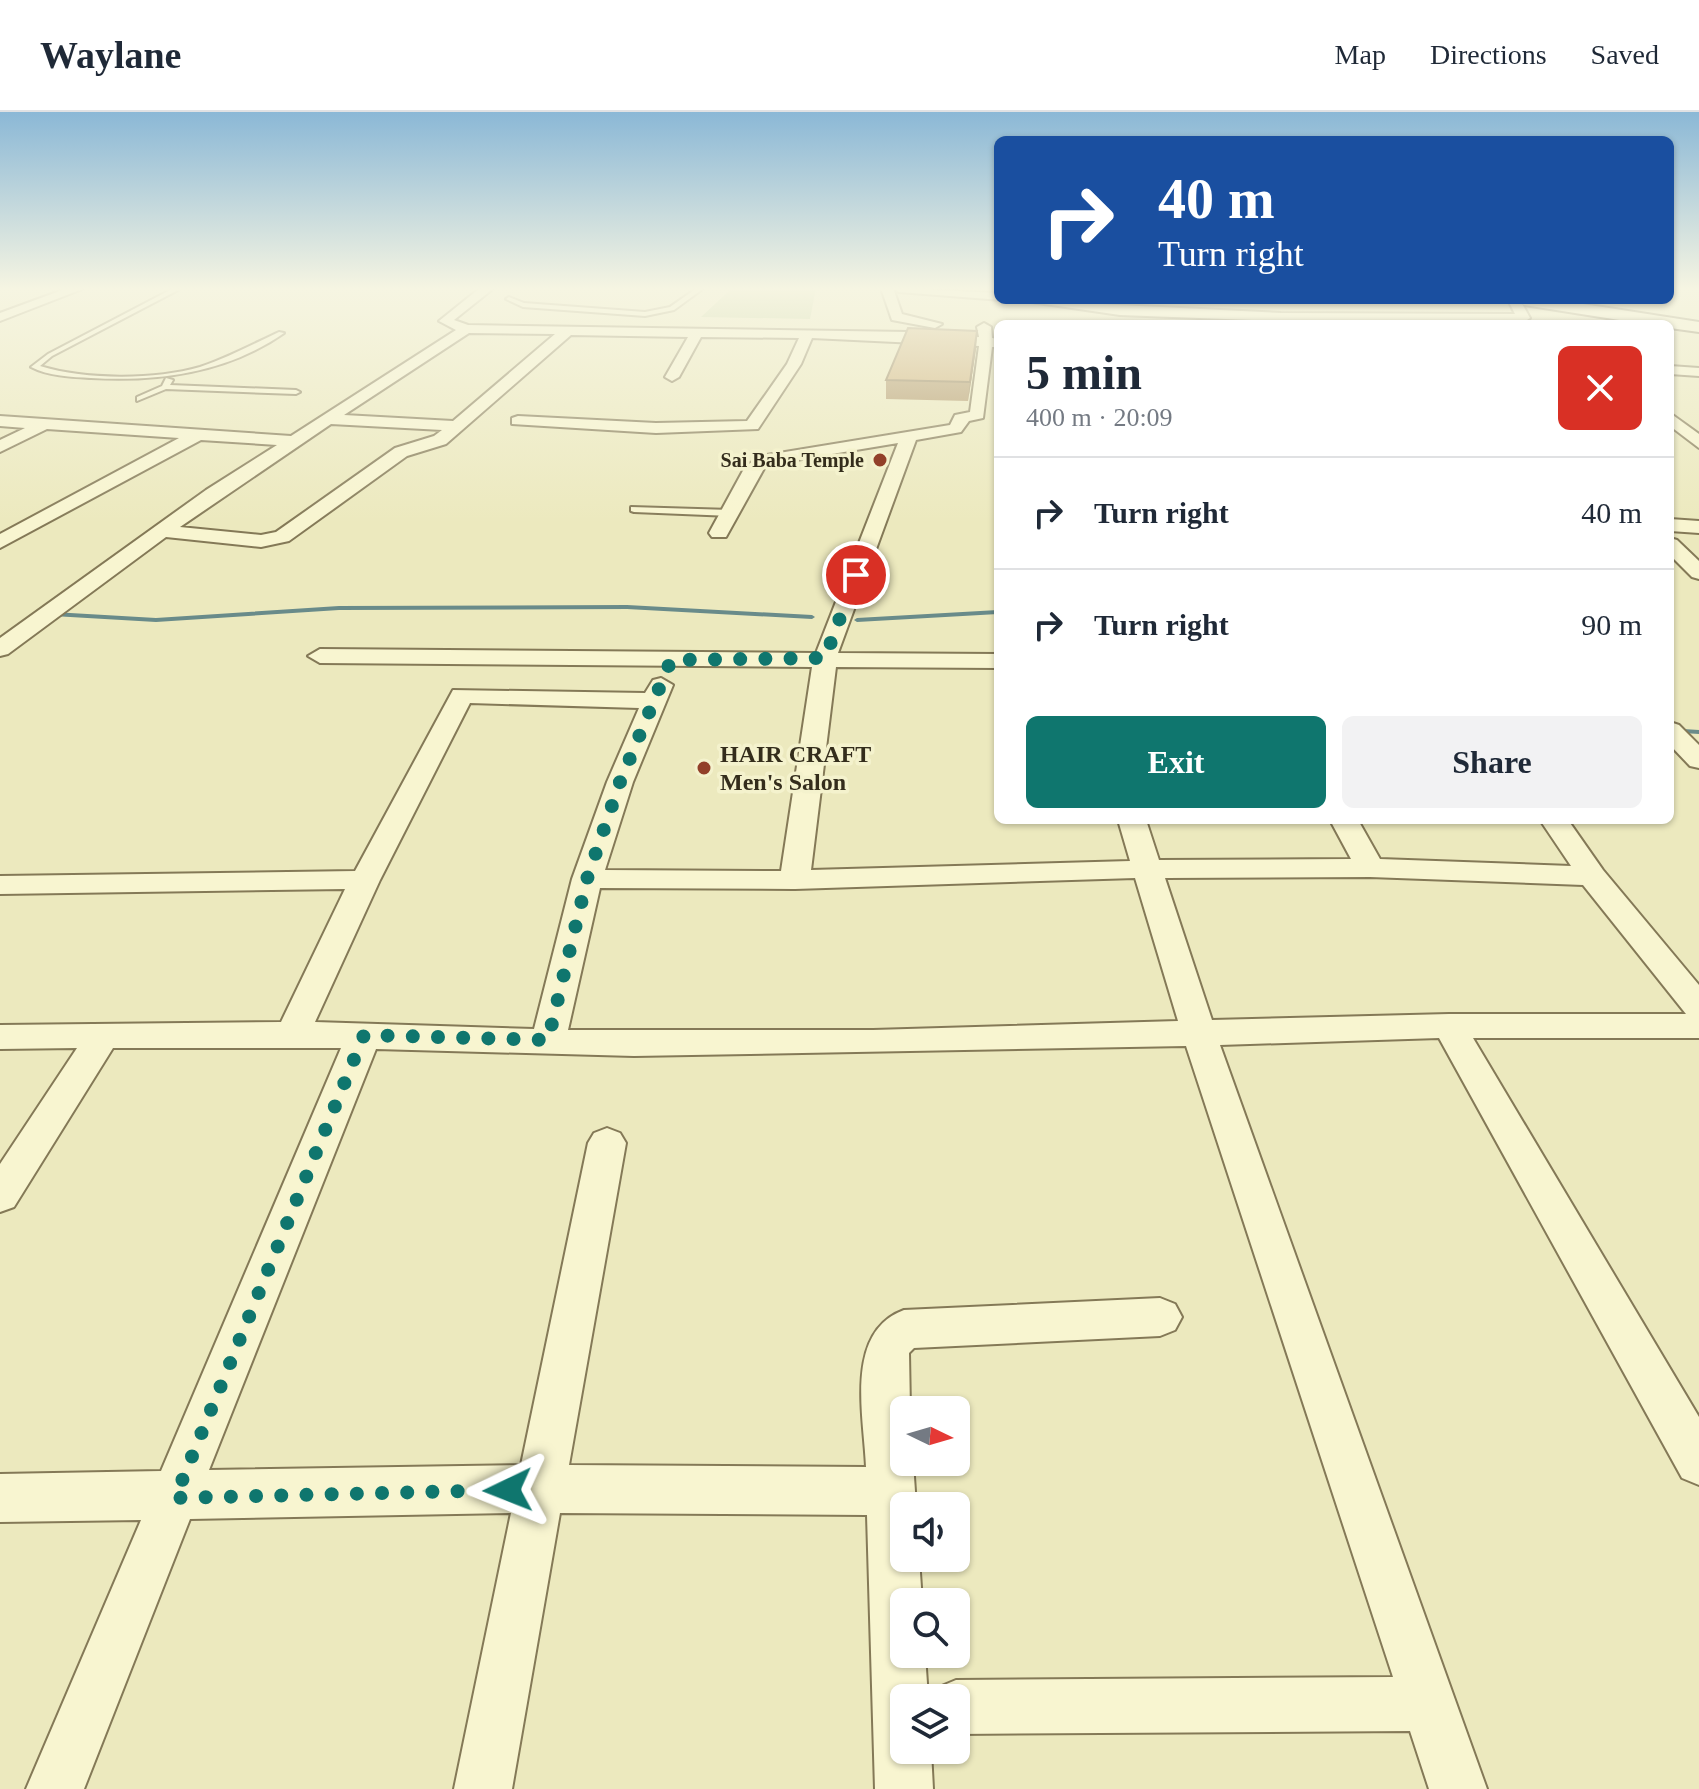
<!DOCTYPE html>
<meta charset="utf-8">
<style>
body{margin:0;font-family:"Times New Roman",serif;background:#f2f2f3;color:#1f2937;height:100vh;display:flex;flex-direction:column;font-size:30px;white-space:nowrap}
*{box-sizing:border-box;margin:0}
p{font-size:26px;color:#747a83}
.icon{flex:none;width:44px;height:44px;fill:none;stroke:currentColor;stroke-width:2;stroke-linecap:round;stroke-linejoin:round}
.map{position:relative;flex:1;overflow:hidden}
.panel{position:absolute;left:994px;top:208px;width:680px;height:504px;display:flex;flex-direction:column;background:#fff;border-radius:12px;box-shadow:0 2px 6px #0004}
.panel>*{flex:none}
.guide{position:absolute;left:994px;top:24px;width:680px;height:168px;border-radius:12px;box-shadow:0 2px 6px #0004;background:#1a4fa0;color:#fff;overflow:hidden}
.needle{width:52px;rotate:95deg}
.buttons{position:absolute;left:890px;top:1284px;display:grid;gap:16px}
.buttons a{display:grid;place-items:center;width:80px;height:80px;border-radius:12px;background:#fff;box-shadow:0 2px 6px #0004;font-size:40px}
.pin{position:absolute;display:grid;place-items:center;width:68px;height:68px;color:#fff;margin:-34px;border:4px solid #fff;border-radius:50%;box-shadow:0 2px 8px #0007}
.me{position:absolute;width:88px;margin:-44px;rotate:268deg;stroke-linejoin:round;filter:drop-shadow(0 0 6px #0008)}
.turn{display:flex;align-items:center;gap:28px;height:168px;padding:0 32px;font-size:36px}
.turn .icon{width:104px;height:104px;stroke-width:2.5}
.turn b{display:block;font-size:56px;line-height:68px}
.round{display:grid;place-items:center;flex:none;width:84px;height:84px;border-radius:12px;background:#f2f2f3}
.summary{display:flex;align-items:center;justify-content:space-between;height:136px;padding:0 32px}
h1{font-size:48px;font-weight:800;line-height:60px}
.primary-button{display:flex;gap:16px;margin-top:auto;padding:16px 32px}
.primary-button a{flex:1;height:92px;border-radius:12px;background:#0f766e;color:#fff;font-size:32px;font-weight:800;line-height:92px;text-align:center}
.primary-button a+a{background:#f2f2f3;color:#1f2937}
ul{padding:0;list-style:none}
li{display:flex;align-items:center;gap:24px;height:112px;padding:0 32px;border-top:2px solid #e0e1e3}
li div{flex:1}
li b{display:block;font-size:30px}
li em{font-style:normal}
header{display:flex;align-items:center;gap:48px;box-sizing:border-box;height:112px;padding:0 40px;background:#fff;border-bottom:2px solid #e0e1e3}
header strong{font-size:38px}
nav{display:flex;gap:44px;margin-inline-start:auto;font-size:28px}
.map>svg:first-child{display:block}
</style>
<header>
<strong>Waylane</strong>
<nav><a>Map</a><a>Directions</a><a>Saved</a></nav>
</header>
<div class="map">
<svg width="1699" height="1677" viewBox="0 0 1699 1677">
<rect width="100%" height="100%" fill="#ece9be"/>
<polygon fill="#b7ca92" points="760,176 816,176 810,207 701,205 730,178"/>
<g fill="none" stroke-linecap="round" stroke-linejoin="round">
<g fill="#698b8a" fill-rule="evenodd">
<polygon points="627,493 812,503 815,505 812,507 627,497 339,498 156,510 53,504 50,502 53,500 156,506 339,494"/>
<polygon points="998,498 998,502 857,510 854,508 857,506"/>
<polygon points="1683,617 1699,618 1699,622 1683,621"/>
</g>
<g stroke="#847957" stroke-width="4">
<g id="lane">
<path d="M174 176H182L52 244 40 254C85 268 155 268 200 255 227 246 253 232 279 220L284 221C227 261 159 270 91 266 72 265 48 264 31 255L48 242Z"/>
<polygon points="697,176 704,176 674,198 645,204 523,195 506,187 509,185 524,191 645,200 670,195"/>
<polygon points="166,266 173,268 170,273 296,278 300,280 296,282 166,277 137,289 137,285 162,274"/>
<polygon points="631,395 731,398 736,401 731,404 634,400 631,399"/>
</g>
</g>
<g stroke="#847957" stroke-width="4">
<g id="street">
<polygon points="68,176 85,176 0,209 0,201"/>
<path d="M480 176H494L454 208 468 213 909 220 979 225 977 215 984 211 991 215 992 226 998 227V235H992L983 306 969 309 961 320 916 328 838 541 998 542V556L836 555 811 758 1130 749 1118 708H1146L1159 748 1351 747 1330 708H1358L1380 747 1571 754 1540 708H1568L1603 758 1699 873V926H1473L1699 1305V1373L1682 1366 1439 926 1220 933 1487 1677H1429L1410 1619 956 1622V1586H932L937 1576 956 1568 1393 1565 1186 934 634 944 376 937 209 1358 521 1353 588 1031 594 1021 607 1016 620 1021 626 1031 569 1353 866 1355C864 1304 844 1220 904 1198L1160 1186 1175 1192 1182 1205 1175 1218 1160 1224 914 1236 909 1241 910 1298H904V1350H913L916 1394H904V1446H919L922 1490H904V1542H925L928 1586H904V1638H931L933 1677H875L867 1403 560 1401 512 1677H454L511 1401 190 1407 84 1677H26L141 1408 0 1410V1362L161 1359 341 936H113L14 1095 0 1100V1052L77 936 0 937V913L281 910 345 777 0 782V764L355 759 453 578 645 581 653 568 661 566 673 573 633 670 605 758 781 759 812 555 320 551 308 544 320 537 816 541 898 331 766 353 726 425H712L709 421 745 355 761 344 950 313 955 303 970 300 979 234 812 226 801 252 758 317 656 321 512 312V306L518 304 656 311 747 309 787 252 799 226 701 225 679 265 672 269 665 265 688 225 571 223 446 332 407 344 289 429 261 435 166 425 8 542 0 544V526L206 378 277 333 201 328 0 436V422L179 326 47 317 0 340V328L25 316 0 314V304L291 324 456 218 439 209ZM469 221 555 222 453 309 344 303ZM331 312 442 318 434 324 395 336 276 420 261 423 180 415ZM470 591 639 596 607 670 572 767 534 917 315 910 380 768ZM1370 765 1583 773 1686 902H1449L1212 908 1165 766ZM1135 766 1178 909 873 918H568L600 776 795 777Z"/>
<polygon points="881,176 893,176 902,202 942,212 935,216 892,208"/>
<polygon points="893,176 998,181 1001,188 899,180"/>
<polygon points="1017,188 1281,201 1515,202 1508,188 1520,188 1530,206 1524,210 1297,209 1300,212 1278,209 1120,203"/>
<polygon points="1670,254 1699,256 1699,264 1670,262"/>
<polygon points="1670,301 1699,322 1699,336 1670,314"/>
<polygon points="1670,407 1699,409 1699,421 1670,419"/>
<polygon points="1670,426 1677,428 1699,449 1699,467 1692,465 1670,443"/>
<polygon points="1670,610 1679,613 1699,633 1699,656 1690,654 1670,633"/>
</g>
</g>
<g stroke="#665a3b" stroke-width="4">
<polygon id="secondary" points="1516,188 1557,188 1699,210 1699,220 1670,216 1670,212 1645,212 1524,193"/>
</g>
<use href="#lane" fill="#f8f5d0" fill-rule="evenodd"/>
<use href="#street" fill="#f8f5d0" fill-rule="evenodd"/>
<use href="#secondary" fill="#f8f5d0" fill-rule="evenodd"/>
</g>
<polygon fill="#ae9364" points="976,237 968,289 886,287 886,268"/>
<polygon fill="#8d7851" points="977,219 976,237 968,289 970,270"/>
<polygon fill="#caab74" stroke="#8d7851" stroke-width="2" points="908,216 977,219 970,270 886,268"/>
<linearGradient id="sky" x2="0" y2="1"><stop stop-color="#8bb8d6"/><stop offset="0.43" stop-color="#f6f5e2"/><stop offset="1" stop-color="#f6f5e2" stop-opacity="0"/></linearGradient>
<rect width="1699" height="411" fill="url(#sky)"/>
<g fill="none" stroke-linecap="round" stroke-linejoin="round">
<polyline stroke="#0f766e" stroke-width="14" stroke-dasharray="0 25.2" points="508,1378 175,1386 364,923 548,928 587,767 620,670 671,548 825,546 856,463"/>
</g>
<g fill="#924029" stroke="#f4f2cd" stroke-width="3">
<circle cx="880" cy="348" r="8"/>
<circle cx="704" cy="656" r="8"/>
</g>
<g text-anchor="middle" stroke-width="7" stroke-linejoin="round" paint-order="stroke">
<g font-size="20" font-weight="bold" fill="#342d1c" stroke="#f4f2cd" text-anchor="end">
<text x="864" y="355">Sai Baba Temple</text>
</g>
<g font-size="24" font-weight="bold" fill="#342d1c" stroke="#f4f2cd" text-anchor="start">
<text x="720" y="650">HAIR CRAFT<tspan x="720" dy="28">Men's Salon</tspan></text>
</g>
</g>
</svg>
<div class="buttons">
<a><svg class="needle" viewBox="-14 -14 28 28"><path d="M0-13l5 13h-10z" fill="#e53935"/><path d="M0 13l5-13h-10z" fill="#747a83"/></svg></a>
<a><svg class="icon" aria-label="sound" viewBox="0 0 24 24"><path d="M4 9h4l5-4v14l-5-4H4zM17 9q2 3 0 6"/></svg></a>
<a><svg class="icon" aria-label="search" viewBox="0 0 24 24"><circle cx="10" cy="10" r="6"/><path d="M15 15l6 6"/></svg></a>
<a><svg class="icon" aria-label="layers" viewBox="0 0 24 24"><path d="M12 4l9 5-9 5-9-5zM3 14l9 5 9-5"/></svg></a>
</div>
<div class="pin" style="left:856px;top:463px;background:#d93025"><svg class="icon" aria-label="arrive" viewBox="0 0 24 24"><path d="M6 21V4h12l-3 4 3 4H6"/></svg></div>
<svg class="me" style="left:508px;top:1378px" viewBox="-20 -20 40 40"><path d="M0-17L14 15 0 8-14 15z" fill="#0f766e" stroke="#fff" stroke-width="4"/></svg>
<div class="guide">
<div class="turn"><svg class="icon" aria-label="right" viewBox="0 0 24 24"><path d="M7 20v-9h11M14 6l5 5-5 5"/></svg><div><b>40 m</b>Turn right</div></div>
</div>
<section class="panel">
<div class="summary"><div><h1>5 min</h1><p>400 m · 20:09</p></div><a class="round" style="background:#d93025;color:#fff"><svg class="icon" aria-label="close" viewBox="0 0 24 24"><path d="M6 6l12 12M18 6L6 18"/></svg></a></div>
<ul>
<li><svg class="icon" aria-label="right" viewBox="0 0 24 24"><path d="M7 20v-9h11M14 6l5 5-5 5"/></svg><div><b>Turn right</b></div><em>40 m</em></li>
<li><svg class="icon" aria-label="right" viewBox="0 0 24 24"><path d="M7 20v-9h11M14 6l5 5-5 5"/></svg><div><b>Turn right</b></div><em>90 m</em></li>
</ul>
<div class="primary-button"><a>Exit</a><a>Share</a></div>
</section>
</div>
